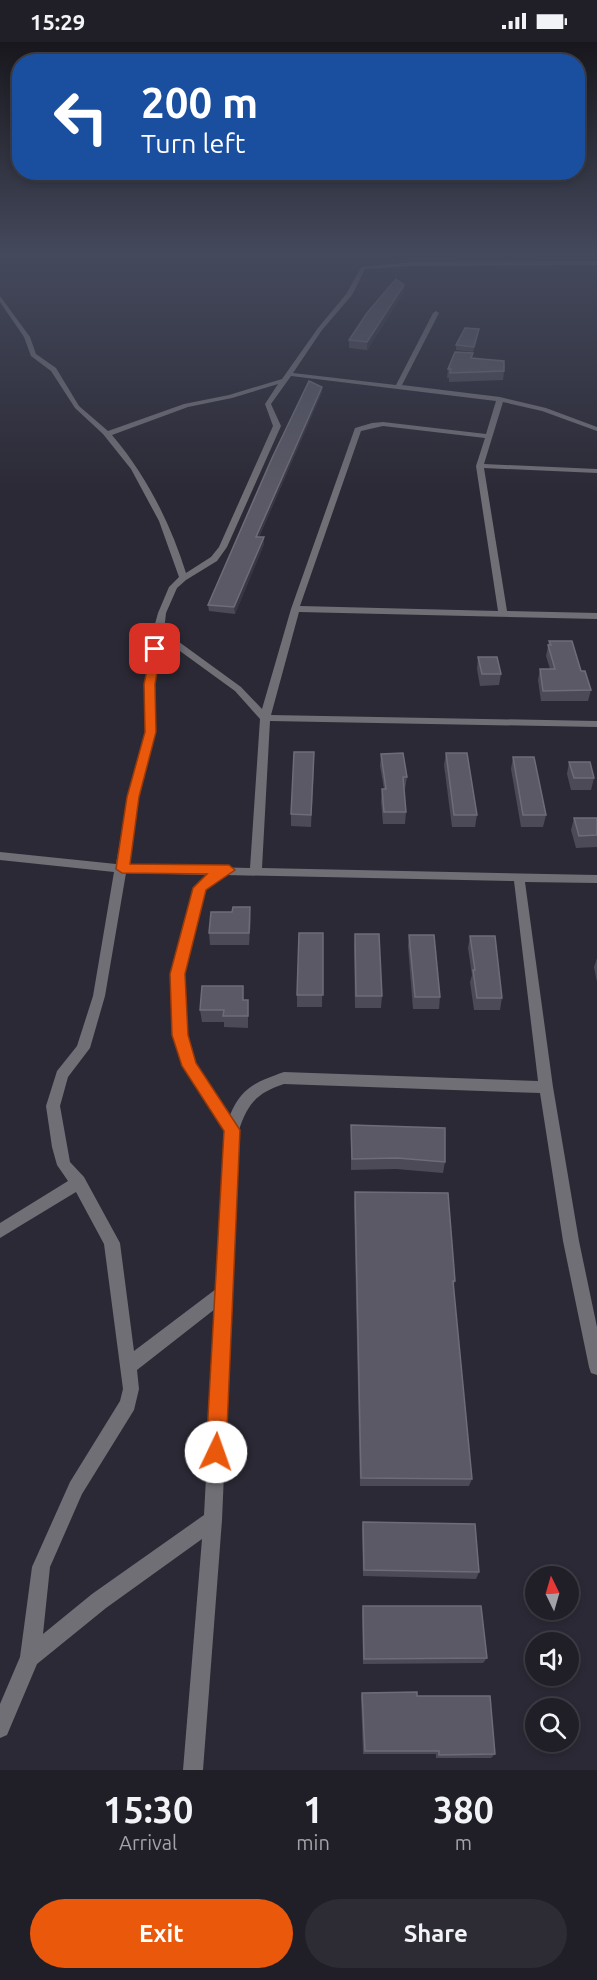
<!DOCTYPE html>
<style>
body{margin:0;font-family:Ubuntu,sans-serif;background:#2d2c34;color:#f1f3f6;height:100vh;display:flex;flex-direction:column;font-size:22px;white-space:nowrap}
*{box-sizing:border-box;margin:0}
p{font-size:20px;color:#a2a2a8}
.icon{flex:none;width:33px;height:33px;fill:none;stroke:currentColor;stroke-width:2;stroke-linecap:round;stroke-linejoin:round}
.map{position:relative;height:1728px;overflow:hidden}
.drawer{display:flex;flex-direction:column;background:#201f28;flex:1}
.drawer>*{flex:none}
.banner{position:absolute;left:12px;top:12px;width:573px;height:126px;border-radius:24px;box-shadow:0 3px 9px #0003,0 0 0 2px #3d3d45;background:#1a4fa0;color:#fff;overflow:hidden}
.needle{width:39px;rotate:355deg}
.tools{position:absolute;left:525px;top:1524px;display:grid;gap:12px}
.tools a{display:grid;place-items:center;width:54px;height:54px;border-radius:50%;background:#201f28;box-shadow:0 3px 9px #0003,0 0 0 2px #3d3d45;font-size:30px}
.pin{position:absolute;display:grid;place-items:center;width:51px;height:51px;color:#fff;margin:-26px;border-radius:12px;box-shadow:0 3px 9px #0006}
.me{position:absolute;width:66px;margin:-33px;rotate:3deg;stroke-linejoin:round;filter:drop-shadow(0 0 4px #0008)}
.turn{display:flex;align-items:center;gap:21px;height:126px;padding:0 30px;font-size:27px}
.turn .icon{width:78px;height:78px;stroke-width:2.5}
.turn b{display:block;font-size:42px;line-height:51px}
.eta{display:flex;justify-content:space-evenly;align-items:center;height:102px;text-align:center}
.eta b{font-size:36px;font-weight:700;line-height:42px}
.cta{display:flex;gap:12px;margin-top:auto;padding:12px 30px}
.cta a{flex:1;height:69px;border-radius:36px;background:#ea580c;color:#fff;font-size:24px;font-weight:700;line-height:69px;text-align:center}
.cta a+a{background:#2d2c34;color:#f1f3f6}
.status{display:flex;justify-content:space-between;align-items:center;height:42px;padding:0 30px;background:#201f28;direction:ltr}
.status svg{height:16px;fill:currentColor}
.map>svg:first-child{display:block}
</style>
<div class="status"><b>15:29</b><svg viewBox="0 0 49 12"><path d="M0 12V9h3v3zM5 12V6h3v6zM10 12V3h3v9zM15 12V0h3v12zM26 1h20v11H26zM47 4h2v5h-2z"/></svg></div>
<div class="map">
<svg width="597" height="1728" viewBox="0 0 597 1728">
<rect width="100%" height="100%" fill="#2b2935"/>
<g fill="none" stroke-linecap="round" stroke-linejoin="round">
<path fill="#706f76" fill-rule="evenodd" d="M597 219V223L412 224 365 227 352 253 322 288 293 331 396 343 433 271 436 269 439 271 402 343 500 355 546 366 597 385V389L542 369 503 360 484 422 597 427V431L484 426 507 569 597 571V577L299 570 271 673 597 679V685L270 679 262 826 597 833V841L525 840 553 1045 579 1199 597 1285V1333L591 1331 589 1325 563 1199 540 1051 284 1042C257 1051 248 1061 239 1088L222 1478 203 1728H183L202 1497 106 1566 37 1622 7 1693 0 1696V1662L20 1615 32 1525 70 1440 120 1359 123 1347 104 1202 76 1150 0 1196V1181L68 1139 57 1123 52 1105 46 1064 57 1029 77 1004 93 954 114 830 0 818V810L116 822 128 755 146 690 145 642 153 589 158 571 169 545 179 535 159 479 131 427 103 392 75 366 51 329 31 314 24 295 0 260V254L30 295 36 312 56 326 79 364 108 389 184 362 229 353 282 337 318 286 347 251 361 225 412 220ZM291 334 496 359 486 392 383 380 372 381 355 386 291 567 262 667 241 645 164 589 166 571 177 546 186 538 217 519 227 505 281 384 271 362ZM278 342 265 362 273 384 219 505 211 515 186 531C170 480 146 433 112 393L188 365 232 356ZM383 384 485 396 476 424 498 569 300 564 361 389ZM162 596 235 649 260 677 250 826 127 823 138 755 156 690 155 642ZM126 831 207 833 194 846 171 931 173 993 183 1024 225 1089 216 1247 134 1309 120 1201 84 1135 70 1120 60 1064 68 1035 90 1006 105 954ZM226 833 514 839 538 1039 284 1030C256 1040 242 1045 230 1073L196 1022 187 993 183 931 205 848 215 839ZM215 1267 204 1473 92 1552 43 1592 50 1525 82 1452 134 1368 139 1347 137 1328Z"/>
</g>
<g fill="#4c4a56">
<polygon points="404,243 404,250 367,308 349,306 349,298"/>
<polygon points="479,287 473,310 456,308 456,303"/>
<polygon points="473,311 472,316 504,329 503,338 449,340 449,336 447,336 448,327"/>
<polygon points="322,345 322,350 259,495 264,495 264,502 235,572 209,569 208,563"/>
<polygon points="549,599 581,629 591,648 588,659 541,659 538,638 540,627 550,627 546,614"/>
<polygon points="478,615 501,632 499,643 480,644 477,627"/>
<polygon points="446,711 477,773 475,785 452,785 444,723"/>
<polygon points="381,712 407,735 405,747 404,747 406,770 405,782 383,782 381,759 382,747 384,747 380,724"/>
<polygon points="513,715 546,773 543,785 521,785 511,727"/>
<polygon points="569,720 594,736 591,748 571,748 567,732"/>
<polygon points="314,722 311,785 291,784 291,772"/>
<polygon points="574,776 597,776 597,805 576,806 571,788"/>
<polygon points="251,877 249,903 210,903 209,891"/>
<polygon points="323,891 322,965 297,965 297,953"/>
<polygon points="355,892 382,954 381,966 355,966 354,904"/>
<polygon points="409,893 440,955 439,967 413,967 408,904"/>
<polygon points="470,894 502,956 500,968 474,968 470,940 472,933 468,906"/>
<polygon points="597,916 597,940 594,925"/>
<polygon points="244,958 248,958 248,986 224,985 224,980 202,980 200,968"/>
<polygon points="351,1083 445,1120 443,1131 396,1127 351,1128"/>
<polygon points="355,1150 455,1239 453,1246 472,1437 469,1444 360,1444 354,1161"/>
<polygon points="363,1480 479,1530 476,1537 363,1534 362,1487"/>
<polygon points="363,1564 487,1616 483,1621 363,1622 362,1570"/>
<polygon points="362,1651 417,1654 495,1712 491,1716 436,1716 436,1712 363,1712 361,1655"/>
</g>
<g fill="#383643">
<polygon points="404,243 404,250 367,308 367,300"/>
<polygon points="322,345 322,350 256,501 256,495"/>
<polygon points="264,495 264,502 235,572 234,565"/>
<polygon points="250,865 251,877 249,903 249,891"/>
</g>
<g fill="#5a5965" stroke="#6e6c78" stroke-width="1.5">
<polygon points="396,237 404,243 367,300 349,298 367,271"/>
<polygon points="465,286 479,287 474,305 456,303"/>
<polygon points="455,310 473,311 471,316 504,319 504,329 450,331 451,327 448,327"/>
<polygon points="309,339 322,345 256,495 264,495 234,565 208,563 272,416"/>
<polygon points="549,599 572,599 581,629 585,629 591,648 543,649 540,627 555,627 548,603 551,603"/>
<polygon points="478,615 497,615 501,632 482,632"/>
<polygon points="294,710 314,710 311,773 291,772"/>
<polygon points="403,711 407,735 403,735 406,770 384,770 382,747 386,747 381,712"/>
<polygon points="446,711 467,711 477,773 454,773"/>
<polygon points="513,715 534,715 546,773 523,773"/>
<polygon points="569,720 590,720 594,736 574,736"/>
<polygon points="574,776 597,776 597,793 579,794"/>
<polygon points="233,865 250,865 249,891 209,891 211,870 232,870"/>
<polygon points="299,891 323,891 323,953 297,953"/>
<polygon points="355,892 379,892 382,954 356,954"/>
<polygon points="409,893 434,893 440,955 415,955"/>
<polygon points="470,894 495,894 502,956 477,956 473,928 475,928"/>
<polygon points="202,944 243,944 243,958 248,958 248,974 223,974 224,968 200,968"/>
<polygon points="351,1083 445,1086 445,1120 397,1116 352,1117"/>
<polygon points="355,1150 448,1151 455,1239 453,1239 472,1437 361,1436"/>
<polygon points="363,1480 475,1482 479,1530 364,1528"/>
<polygon points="363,1564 481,1564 487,1616 364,1617"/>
<polygon points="417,1650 417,1654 490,1654 495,1712 439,1713 439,1709 365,1709 362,1651"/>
</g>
<linearGradient id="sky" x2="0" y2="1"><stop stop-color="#18171d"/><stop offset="0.47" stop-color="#44495c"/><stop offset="1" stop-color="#44495c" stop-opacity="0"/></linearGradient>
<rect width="597" height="453" fill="url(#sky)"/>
<polygon fill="#ea580c" stroke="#983908" stroke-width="1.5" points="152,604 161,607 155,642 156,690 139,755 130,822 229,823 235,828 206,848 185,932 188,993 196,1021 240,1088 226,1410 224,1417 216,1420 209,1417 206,1410 224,1089 182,1024 172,993 170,932 193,846 207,832 122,831 116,827 127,755 145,690 144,642"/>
</svg>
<div class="tools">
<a><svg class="needle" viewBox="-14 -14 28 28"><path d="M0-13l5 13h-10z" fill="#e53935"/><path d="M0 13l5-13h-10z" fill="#a2a2a8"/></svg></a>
<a><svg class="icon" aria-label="sound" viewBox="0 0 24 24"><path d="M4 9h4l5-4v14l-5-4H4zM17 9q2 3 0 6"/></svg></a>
<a><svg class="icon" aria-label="search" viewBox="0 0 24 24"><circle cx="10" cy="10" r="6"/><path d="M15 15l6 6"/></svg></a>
</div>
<div class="pin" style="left:155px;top:607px;background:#d93025"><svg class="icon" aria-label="arrive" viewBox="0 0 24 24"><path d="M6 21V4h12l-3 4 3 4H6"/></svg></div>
<svg class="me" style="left:216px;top:1410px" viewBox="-20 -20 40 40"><circle r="19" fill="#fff"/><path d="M0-13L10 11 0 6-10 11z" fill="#ea580c"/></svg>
<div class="banner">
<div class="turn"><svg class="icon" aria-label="left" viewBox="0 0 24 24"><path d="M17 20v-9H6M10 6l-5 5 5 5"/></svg><div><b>200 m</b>Turn left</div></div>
</div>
</div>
<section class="drawer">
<div class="eta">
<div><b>15:30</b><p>Arrival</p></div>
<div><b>1</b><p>min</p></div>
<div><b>380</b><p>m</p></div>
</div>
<div class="cta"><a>Exit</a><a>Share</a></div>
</section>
